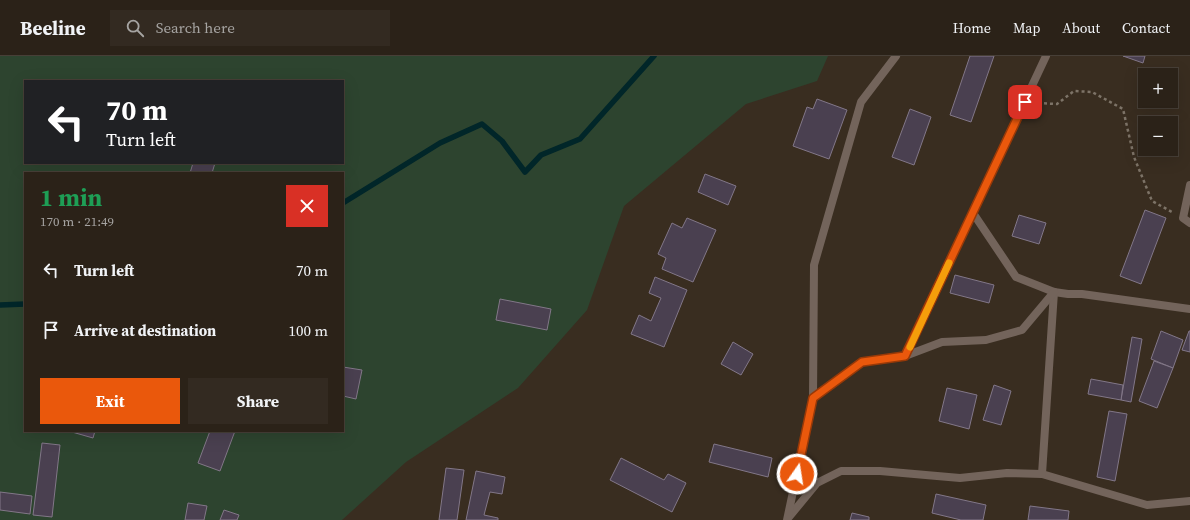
<!DOCTYPE html>
<meta charset="utf-8">
<style>
body{margin:0;font-family:"Source Serif 4",serif;background:#332a21;color:#f1f3f6;height:100vh;display:flex;flex-direction:column;font-size:15px;white-space:nowrap}
*{box-sizing:border-box;margin:0}
p{font-size:13px;color:#a6a4a2}
.icon{flex:none;width:22px;height:22px;fill:none;stroke:currentColor;stroke-width:2;stroke-linecap:round;stroke-linejoin:round}
.map{position:relative;flex:1;overflow:hidden}
.details{position:absolute;left:24px;top:116px;width:320px;height:260px;display:flex;flex-direction:column;background:#2b2218;border-radius:0px;box-shadow:0 4px 16px #0002,0 0 0 1px #473f37}
.details>*{flex:none}
.banner{position:absolute;left:24px;top:24px;width:320px;height:84px;border-radius:0px;box-shadow:0 4px 16px #0002,0 0 0 1px #473f37;background:#202124;color:#fff;overflow:hidden}
.fabs{position:absolute;left:1138px;top:12px;display:grid;gap:8px}
.fabs a{display:grid;place-items:center;width:40px;height:40px;border-radius:0px;background:#2b2218;box-shadow:0 4px 16px #0002,0 0 0 1px #473f37;font-size:20px}
.pin{position:absolute;display:grid;place-items:center;width:34px;height:34px;color:#fff;margin:-17px;border-radius:8px;box-shadow:0 2px 6px #0006}
.me{position:absolute;width:44px;margin:-22px;rotate:13deg;stroke-linejoin:round;filter:drop-shadow(0 0 3px #0008)}
.turn{display:flex;align-items:center;gap:14px;height:84px;padding:0 16px;font-size:18px}
.turn .icon{width:52px;height:52px;stroke-width:2.5}
.turn b{display:block;font-size:28px;line-height:34px}
.round{display:grid;place-items:center;flex:none;width:42px;height:42px;border-radius:0px;background:#332a21}
.overview{display:flex;align-items:center;justify-content:space-between;height:68px;padding:0 16px}
h1{font-size:24px;font-weight:700;line-height:30px;color:#1e9e55}
.button{display:flex;gap:8px;margin-top:auto;padding:8px 16px}
.button a{flex:1;height:46px;border-radius:0px;background:#ea580c;color:#fff;font-size:16px;font-weight:700;line-height:46px;text-align:center}
.button a+a{background:#332a21;color:#f1f3f6}
ul{padding:0;list-style:none}
li{display:flex;align-items:center;gap:12px;height:60px;padding:0 16px}
li div{flex:1}
li b{display:block;font-size:15px}
li em{font-style:normal}
header{display:flex;align-items:center;gap:24px;box-sizing:border-box;height:56px;padding:0 20px;background:#2b2218;border-bottom:1px solid #473f37}
header strong{font-size:19px}
nav{display:flex;gap:22px;margin-inline-start:auto;font-size:14px}
.search{width:280px;height:36px;background:#332a21;display:flex;align-items:center;gap:10px;box-sizing:border-box;padding:0 14px;border-radius:0px;color:#a6a4a2;font-size:15px}
.map>svg:first-child{display:block}
</style>
<header>
<strong>Beeline</strong>
<div class="search"><svg class="icon" aria-label="search" viewBox="0 0 24 24"><circle cx="10" cy="10" r="6"/><path d="M15 15l6 6"/></svg>Search here</div>
<nav><a>Home</a><a>Map</a><a>About</a><a>Contact</a></nav>
</header>
<div class="map">
<svg width="1190" height="464" viewBox="0 0 1190 464">
<rect width="100%" height="100%" fill="#392d20"/>
<path fill="#2d442f" fill-rule="evenodd" d="M0 0H828L817 25 746 48 624 150 587 254 518 332 406 406 342 464H0ZM25 25H343V107H25ZM25 117H343V375H25Z"/>
<g fill="none" stroke-linecap="round" stroke-linejoin="round">
<g stroke="#012629" stroke-width="5.5">
<polyline points="343,147 440,87 482,68 502,85 525,116 541,99 580,83 654,0"/>
<polyline points="0,249 25,248"/>
</g>
</g>
<g fill="#4a4050" stroke="#827788">
<polygon points="970,0 994,0 971,66 950,59"/>
<polygon points="1123,0 1145,0 1143,7"/>
<polygon points="817,43 847,54 829,103 793,90 807,51 813,53"/>
<polygon points="910,53 931,61 914,109 892,101"/>
<polygon points="193,107 215,107 212,117 190,117"/>
<polygon points="705,118 736,130 728,149 698,136"/>
<polygon points="1145,154 1166,162 1141,228 1120,220"/>
<polygon points="1019,159 1046,167 1039,188 1012,180"/>
<polygon points="687,162 716,174 693,226 662,213 666,202 658,198 672,167 682,172"/>
<polygon points="955,219 994,229 989,247 950,237"/>
<polygon points="655,221 687,234 664,291 631,278 639,259 651,265 661,242 649,237"/>
<polygon points="500,243 551,253 547,274 496,264"/>
<polygon points="1161,275 1183,284 1173,312 1151,303"/>
<polygon points="1189,275 1190,275 1190,296 1182,294"/>
<polygon points="1132,281 1142,283 1131,346 1121,344"/>
<polygon points="733,286 753,298 741,319 721,308"/>
<polygon points="1154,305 1173,312 1157,352 1139,345"/>
<polygon points="343,311 362,314 356,343 343,340"/>
<polygon points="1091,323 1123,329 1121,344 1088,338"/>
<polygon points="994,329 1011,335 1001,369 983,364"/>
<polygon points="947,332 977,339 969,373 939,365"/>
<polygon points="1109,355 1127,358 1115,425 1097,421"/>
<polygon points="73,375 95,375 93,382 72,376"/>
<polygon points="210,375 235,375 220,415 198,407"/>
<polygon points="42,387 60,389 52,461 33,459"/>
<polygon points="714,388 772,402 768,421 709,406"/>
<polygon points="621,402 664,424 668,418 686,427 672,456 610,424"/>
<polygon points="446,412 464,414 457,464 439,464"/>
<polygon points="476,415 505,421 502,438 490,436 484,459 498,462 498,464 466,464"/>
<polygon points="0,436 32,440 30,458 0,454"/>
<polygon points="936,438 986,449 983,464 961,464 932,457"/>
<polygon points="188,447 207,450 204,464 185,464"/>
<polygon points="1030,450 1069,455 1068,464 1028,464"/>
<polygon points="224,454 239,459 237,464 220,464"/>
<polygon points="852,457 869,461 869,464 850,464"/>
</g>
<g fill="none" stroke-linecap="round" stroke-linejoin="round">
<polyline stroke="#7d7367" stroke-width="2.5" stroke-dasharray="3 3" stroke-linecap="butt" points="1038,47 1057,48 1074,35 1092,36 1123,53 1134,101 1152,145 1172,156"/>
<g stroke="#73645b" stroke-width="8">
<polyline points="1190,129 1183,162 1190,167"/>
<polyline points="973,157 1016,221 1054,236 1068,238 1082,238 1190,253"/>
<polyline points="1054,236 1042,418 1147,449 1190,445"/>
<polyline points="905,300 1046,0"/>
<polyline points="813,342 814,209 861,46 896,0"/>
<polyline points="789,461 817,427 841,415 880,415 960,422 1007,417 1042,418"/>
<polyline points="787,464 813,342 862,306 905,300 942,286 986,284 1022,274 1054,236"/>
</g>
</g>
<g fill="none" stroke-linecap="round" stroke-linejoin="round">
<g stroke="#983908" stroke-width="10">
<polyline id="route" points="797,418 813,342 862,306 905,300 1025,46"/>
</g>
<use href="#route" stroke="#ea580c" stroke-width="7"/>
<polyline stroke="#f59e0b" stroke-width="7" points="910,291 949,207"/>
</g>
</svg>
<div class="fabs">
<a>+</a>
<a>−</a>
</div>
<div class="pin" style="left:1025px;top:46px;background:#d93025"><svg class="icon" aria-label="arrive" viewBox="0 0 24 24"><path d="M6 21V4h12l-3 4 3 4H6"/></svg></div>
<svg class="me" style="left:797px;top:418px" viewBox="-20 -20 40 40"><circle r="17" fill="#ea580c" stroke="#fff" stroke-width="3"/><path d="M0-11L8 9 0 5-8 9z" fill="#fff"/></svg>
<div class="banner">
<div class="turn"><svg class="icon" aria-label="left" viewBox="0 0 24 24"><path d="M17 20v-9H6M10 6l-5 5 5 5"/></svg><div><b>70 m</b>Turn left</div></div>
</div>
<section class="details">
<div class="overview"><div><h1>1 min</h1><p>170 m · 21:49</p></div><a class="round" style="background:#d93025;color:#fff"><svg class="icon" aria-label="close" viewBox="0 0 24 24"><path d="M6 6l12 12M18 6L6 18"/></svg></a></div>
<ul>
<li><svg class="icon" aria-label="left" viewBox="0 0 24 24"><path d="M17 20v-9H6M10 6l-5 5 5 5"/></svg><div><b>Turn left</b></div><em>70 m</em></li>
<li><svg class="icon" aria-label="arrive" viewBox="0 0 24 24"><path d="M6 21V4h12l-3 4 3 4H6"/></svg><div><b>Arrive at destination</b></div><em>100 m</em></li>
</ul>
<div class="button"><a>Exit</a><a>Share</a></div>
</section>
</div>
